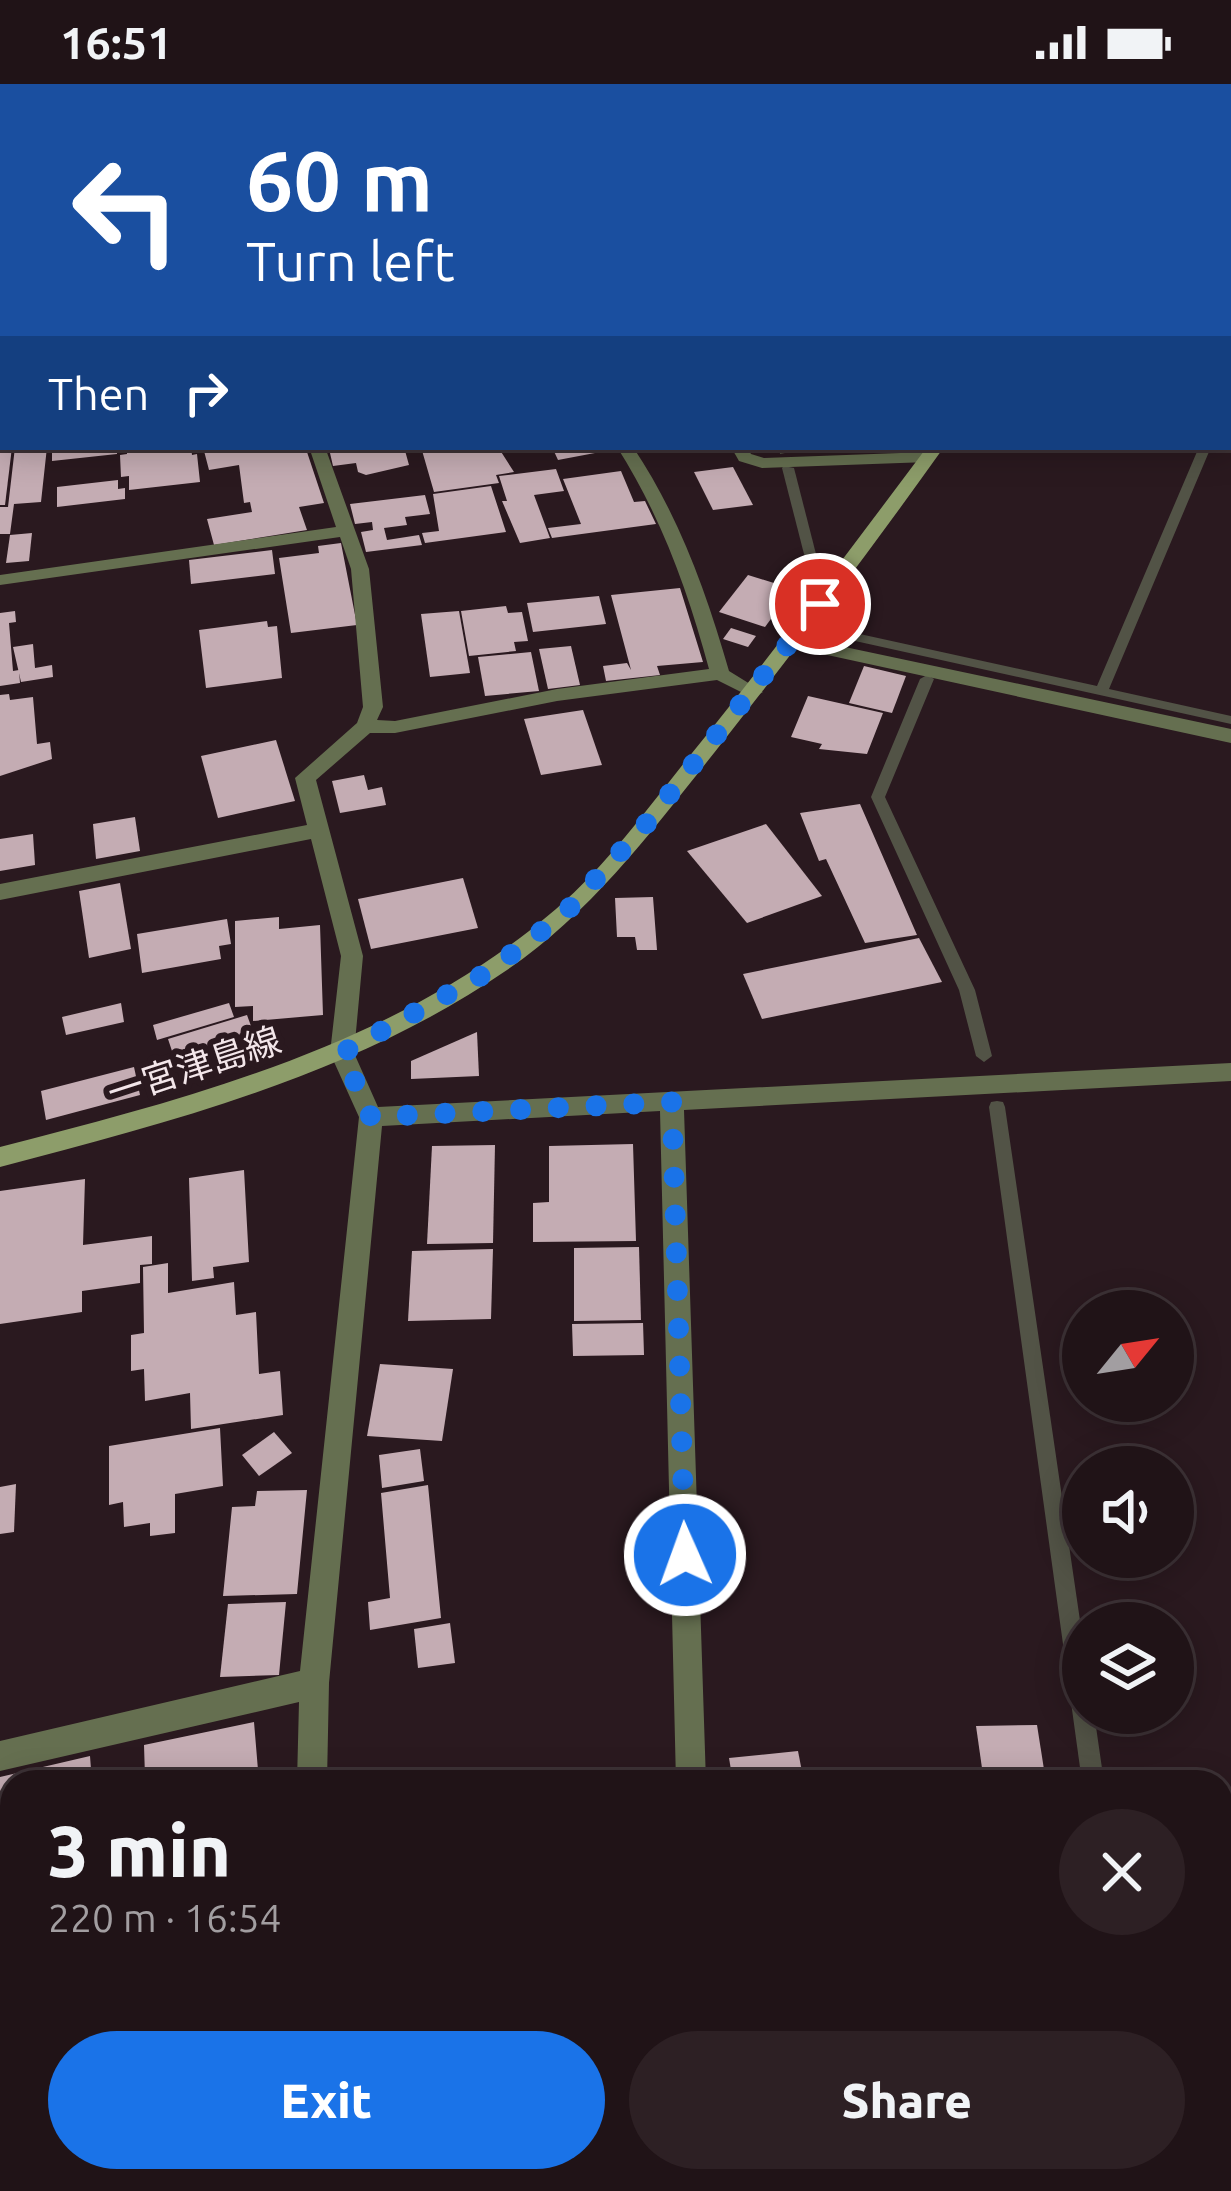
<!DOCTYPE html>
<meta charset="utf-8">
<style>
body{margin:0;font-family:Ubuntu,"Noto Sans JP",sans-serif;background:#2d2024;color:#f1f3f6;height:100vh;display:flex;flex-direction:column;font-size:45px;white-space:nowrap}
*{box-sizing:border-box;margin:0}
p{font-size:39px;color:#a29ea1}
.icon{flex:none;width:66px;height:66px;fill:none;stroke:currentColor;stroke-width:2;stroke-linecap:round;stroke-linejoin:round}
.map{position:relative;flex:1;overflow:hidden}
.sheet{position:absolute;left:0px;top:1686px;width:1233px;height:423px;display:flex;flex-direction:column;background:#201317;border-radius:36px 36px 0 0;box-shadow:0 6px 30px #0003,0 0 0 3px #3d3236}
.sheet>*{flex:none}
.hud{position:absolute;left:0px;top:0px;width:1233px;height:366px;box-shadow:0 6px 30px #0003,0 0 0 3px #3d3236;background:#1a4fa0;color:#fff;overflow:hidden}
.needle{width:78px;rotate:60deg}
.fabs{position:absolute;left:1062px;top:1206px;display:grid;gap:24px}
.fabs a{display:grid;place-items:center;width:132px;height:132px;border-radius:50%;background:#201317;box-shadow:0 6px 30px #0003,0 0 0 3px #3d3236;font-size:60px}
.pin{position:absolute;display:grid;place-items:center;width:102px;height:102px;color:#fff;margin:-51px;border:6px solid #fff;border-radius:50%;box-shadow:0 3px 12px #0007}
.me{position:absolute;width:132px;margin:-66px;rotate:358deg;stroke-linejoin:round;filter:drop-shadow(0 0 9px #0008)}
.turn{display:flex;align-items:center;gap:42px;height:252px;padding:0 48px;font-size:54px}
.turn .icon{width:156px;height:156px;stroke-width:2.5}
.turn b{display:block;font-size:84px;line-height:102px}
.then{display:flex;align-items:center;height:114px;padding:0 48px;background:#0003;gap:24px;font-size:45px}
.round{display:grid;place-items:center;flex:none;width:126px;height:126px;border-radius:63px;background:#2d2024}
.summary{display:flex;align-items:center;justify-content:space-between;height:204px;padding:0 48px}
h1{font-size:72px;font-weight:800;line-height:90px}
.action{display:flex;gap:24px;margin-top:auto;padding:24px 48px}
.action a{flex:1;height:138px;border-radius:72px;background:#1a73e8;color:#fff;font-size:48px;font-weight:800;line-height:138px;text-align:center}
.action a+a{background:#2d2024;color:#f1f3f6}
.status{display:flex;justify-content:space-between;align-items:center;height:84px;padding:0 60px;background:#201317;direction:ltr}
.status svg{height:33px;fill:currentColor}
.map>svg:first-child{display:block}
</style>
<div class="status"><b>16:51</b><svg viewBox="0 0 49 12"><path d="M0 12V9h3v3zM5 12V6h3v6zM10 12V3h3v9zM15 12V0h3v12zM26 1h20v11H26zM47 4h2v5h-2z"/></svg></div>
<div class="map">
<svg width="1231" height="2107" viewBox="0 0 1231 2107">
<rect width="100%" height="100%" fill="#2a191f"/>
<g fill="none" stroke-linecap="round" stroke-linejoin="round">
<g fill="#525346" fill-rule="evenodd">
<polygon points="554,0 564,0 567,3 557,3"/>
<polygon points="1231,298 1231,307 1230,307 1230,298"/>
<polygon points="779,363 791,363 790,368 780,370"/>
<polygon points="1199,363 1211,363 1109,605 1231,632 1231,640 837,553 831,549 837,545 1097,602"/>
<polygon points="784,382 794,384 816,470 814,473 806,473 804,470 782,384"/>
<polygon points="927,591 934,595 885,713 975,906 992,972 984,978 976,972 959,906 871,713 920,595"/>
<polygon points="997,1017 1003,1018 1005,1023 1083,1557 1083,1629 1094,1629 1104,1698 1082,1698 989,1023 991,1018"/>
<polygon points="1221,1966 1231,1970 1231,1994 1221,1990"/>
<polygon points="699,2097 723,2097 725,2107 701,2107"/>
</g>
</g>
<g fill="#c4acb3">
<polygon points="0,363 12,363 5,421 0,421"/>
<polygon points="15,363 47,363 41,418 14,420 10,450 0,450 0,423 8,423"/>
<polygon points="52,363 117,363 117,370 52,377"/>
<polygon points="127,363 191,363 192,371 197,370 200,398 129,406 129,392 121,393 120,371 127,370"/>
<polygon points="203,363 281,363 282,369 306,365 324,419 299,423 307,446 214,461 207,435 252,428 250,418 244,419 239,381 209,386"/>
<polygon points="378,363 404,363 409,381 366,391 358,388 356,379 333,382 330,369"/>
<polygon points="421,363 498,363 514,388 496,391 499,399 434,408"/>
<polygon points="552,363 616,363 616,365 558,376"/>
<polygon points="733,383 753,421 713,426 694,388"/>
<polygon points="556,385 564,407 534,411 550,454 520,459 502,417 507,417 499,392"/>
<polygon points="621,387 634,418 645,417 656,440 552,454 548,444 581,440 563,395"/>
<polygon points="118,396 118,405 125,404 125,415 57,423 57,403"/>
<polygon points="491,402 506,448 425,459 422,449 439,447 433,410"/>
<polygon points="425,411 430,430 405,433 407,441 384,444 387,456 419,451 422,461 366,468 361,448 373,446 372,438 355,440 350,420"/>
<polygon points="32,449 29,477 6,479 10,451"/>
<polygon points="341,459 357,541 291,549 279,474 319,469 318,462"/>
<polygon points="272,466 275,490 191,500 189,476"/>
<polygon points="748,491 793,505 765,543 719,528"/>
<polygon points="680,504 703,578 657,582 660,591 606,597 603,582 627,579 631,586 611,511"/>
<polygon points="599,512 606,540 533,548 527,519"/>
<polygon points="506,522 508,529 522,528 528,557 514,558 516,567 469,572 461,527"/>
<polygon points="15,527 16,538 9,539 13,587 19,586 20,599 0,602 0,529"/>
<polygon points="459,527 470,589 430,593 421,530"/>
<polygon points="267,537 268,543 277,542 282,594 206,604 199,546"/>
<polygon points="731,544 756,552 748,563 723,555"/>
<polygon points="33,560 35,584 52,581 53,593 21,598 13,563"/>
<polygon points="571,562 580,601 548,605 539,565"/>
<polygon points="531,568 539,607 485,612 478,573"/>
<polygon points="864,582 906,592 892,629 849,619"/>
<polygon points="9,610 10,616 33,613 37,660 50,658 52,675 0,692 0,611"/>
<polygon points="808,612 883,629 867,670 819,665 822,660 791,653"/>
<polygon points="583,626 602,681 541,691 524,635"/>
<polygon points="276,656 295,717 218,734 201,672"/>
<polygon points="364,691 368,706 382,703 386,721 340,729 332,697"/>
<polygon points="860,720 917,851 865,859 826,775 819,777 800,729"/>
<polygon points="135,733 140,767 96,775 93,740"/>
<polygon points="766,740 822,812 747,839 687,767"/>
<polygon points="33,750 35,781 0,787 0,755"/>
<polygon points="463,794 478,844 371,865 358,815"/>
<polygon points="120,799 131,865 89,874 79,807"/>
<polygon points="653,813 657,866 637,866 635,853 617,853 615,814"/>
<polygon points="279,833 279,845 320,841 323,931 253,937 253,922 235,923 235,837"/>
<polygon points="227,835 231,860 219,862 221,875 142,889 137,850"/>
<polygon points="919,854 942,898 762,935 743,890"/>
<polygon points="121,919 124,938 66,951 62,933"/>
<polygon points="229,919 234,933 157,956 153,941"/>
<polygon points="247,931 263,975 183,1000 168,955"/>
<polygon points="477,948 479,992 411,995 411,977"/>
<polygon points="134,983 140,1011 46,1036 41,1007"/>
<polygon points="633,1060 636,1157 533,1158 533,1119 549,1118 549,1062"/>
<polygon points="495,1061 493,1159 427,1160 432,1062"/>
<polygon points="244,1086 249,1178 213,1183 214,1194 192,1197 189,1094"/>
<polygon points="85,1095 83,1161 152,1152 152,1180 140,1181 140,1199 82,1207 82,1228 0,1240 0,1107"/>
<polygon points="639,1163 641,1236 574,1237 574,1164"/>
<polygon points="493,1165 491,1235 408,1237 412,1167"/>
<polygon points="168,1179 168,1209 234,1198 236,1231 256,1228 259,1290 280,1287 283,1331 191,1345 190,1309 145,1317 144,1285 131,1287 131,1251 144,1249 143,1183"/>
<polygon points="643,1239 644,1271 573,1272 572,1240"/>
<polygon points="380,1280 453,1285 442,1357 367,1352"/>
<polygon points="220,1344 223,1402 175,1410 175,1449 150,1452 150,1439 124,1443 123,1418 109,1421 109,1362"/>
<polygon points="274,1348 292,1369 259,1392 242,1371"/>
<polygon points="420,1365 424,1397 382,1404 379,1371"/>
<polygon points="16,1400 14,1448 0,1450 0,1403"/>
<polygon points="428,1401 441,1534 370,1546 368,1518 390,1514 381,1409"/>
<polygon points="307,1406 297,1510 223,1512 232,1423 255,1422 257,1407"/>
<polygon points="286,1518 279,1591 220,1593 228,1520"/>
<polygon points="450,1539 455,1579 418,1584 414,1545"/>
<polygon points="254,1638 259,1698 132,1698 145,1693 144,1661"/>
<polygon points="1037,1641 1046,1698 984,1698 976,1642"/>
<polygon points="798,1667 804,1698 733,1698 729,1674"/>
<polygon points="90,1672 92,1698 12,1698 12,1762 0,1765 0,1693"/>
<polygon points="12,1791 12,1844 0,1847 0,1794"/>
<polygon points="12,1852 12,1923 0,1926 0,1855"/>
</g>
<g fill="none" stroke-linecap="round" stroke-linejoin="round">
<g fill="#656f50" fill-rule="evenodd">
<polygon points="0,101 3,102 3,111 0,110"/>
<polygon points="731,363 747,363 751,370 764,374 928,368 936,373 928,378 762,384 739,377"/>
</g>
<g fill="#656f50" fill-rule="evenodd">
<polygon points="567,0 582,0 584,3 569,3"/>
<polygon points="3,90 3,98 0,99 0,91"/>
<polygon points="3,250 3,260 0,261 0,251"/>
<rect x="1230" y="276" width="1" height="10"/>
<polygon points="3,333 3,345 0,346 0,334"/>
<path d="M309 363H325L369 485 383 623 377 636 395 637 557 605 709 585C688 507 661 432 617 363H633C679 432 706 507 729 587L763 608 753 614 717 596 557 617 395 649H370L316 696 363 872 354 969 378 1023 1231 979V997L684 1026 706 1698H676L660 1027 382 1042 329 1599 327 1698H297L299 1618 0 1687V1657L300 1587 359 1033 330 969 341 872 311 755 0 816V800L307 741 295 694 357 639 363 623 351 485 340 453 0 501V491L336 443Z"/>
<polygon points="793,552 1231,645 1231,659 786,562 784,558"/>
<polygon points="286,2097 381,2097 376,2107 285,2107"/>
<polygon points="725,2097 761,2097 764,2107 728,2107"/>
</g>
<path fill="#8d9d6a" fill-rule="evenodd" d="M927 363H944C870 467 793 569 714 669 651 748 592 828 507 886 356 990 175 1037 0 1083V1063C196 1013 400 959 556 825 607 781 647 725 688 674 771 572 849 467 927 363Z"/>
</g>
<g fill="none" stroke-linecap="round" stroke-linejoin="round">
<polyline stroke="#1a73e8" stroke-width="21" stroke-dasharray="0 37.8" points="685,1471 672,1018 371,1033 342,969 488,888 564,830 646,740 820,520"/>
</g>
<g text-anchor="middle" stroke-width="12" stroke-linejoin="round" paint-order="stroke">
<g font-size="36" fill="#f3e6ea" stroke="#2a191f">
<text transform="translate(194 982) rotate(-18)" y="13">一宮津島線</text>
</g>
</g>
</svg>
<div class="fabs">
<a><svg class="needle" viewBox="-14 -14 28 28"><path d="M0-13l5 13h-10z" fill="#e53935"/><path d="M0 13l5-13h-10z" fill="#a29ea1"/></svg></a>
<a><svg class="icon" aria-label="sound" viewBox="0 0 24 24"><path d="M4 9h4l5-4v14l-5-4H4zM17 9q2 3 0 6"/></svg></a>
<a><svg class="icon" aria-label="layers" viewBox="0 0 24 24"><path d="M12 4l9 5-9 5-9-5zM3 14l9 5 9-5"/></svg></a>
</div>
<div class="pin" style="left:820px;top:520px;background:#d93025"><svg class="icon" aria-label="arrive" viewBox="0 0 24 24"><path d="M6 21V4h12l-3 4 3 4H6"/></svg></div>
<svg class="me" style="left:685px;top:1471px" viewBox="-20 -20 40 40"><circle r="17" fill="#1a73e8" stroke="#fff" stroke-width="3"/><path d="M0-11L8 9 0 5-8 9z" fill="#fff"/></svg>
<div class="hud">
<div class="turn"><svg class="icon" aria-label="left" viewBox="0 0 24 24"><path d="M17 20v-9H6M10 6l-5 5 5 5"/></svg><div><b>60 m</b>Turn left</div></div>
<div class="then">Then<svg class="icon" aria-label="right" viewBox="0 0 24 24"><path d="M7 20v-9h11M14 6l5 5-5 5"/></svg></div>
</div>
<section class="sheet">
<div class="summary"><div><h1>3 min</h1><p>220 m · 16:54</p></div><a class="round"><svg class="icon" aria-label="close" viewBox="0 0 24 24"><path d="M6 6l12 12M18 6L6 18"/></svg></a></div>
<div class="action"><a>Exit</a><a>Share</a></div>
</section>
</div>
